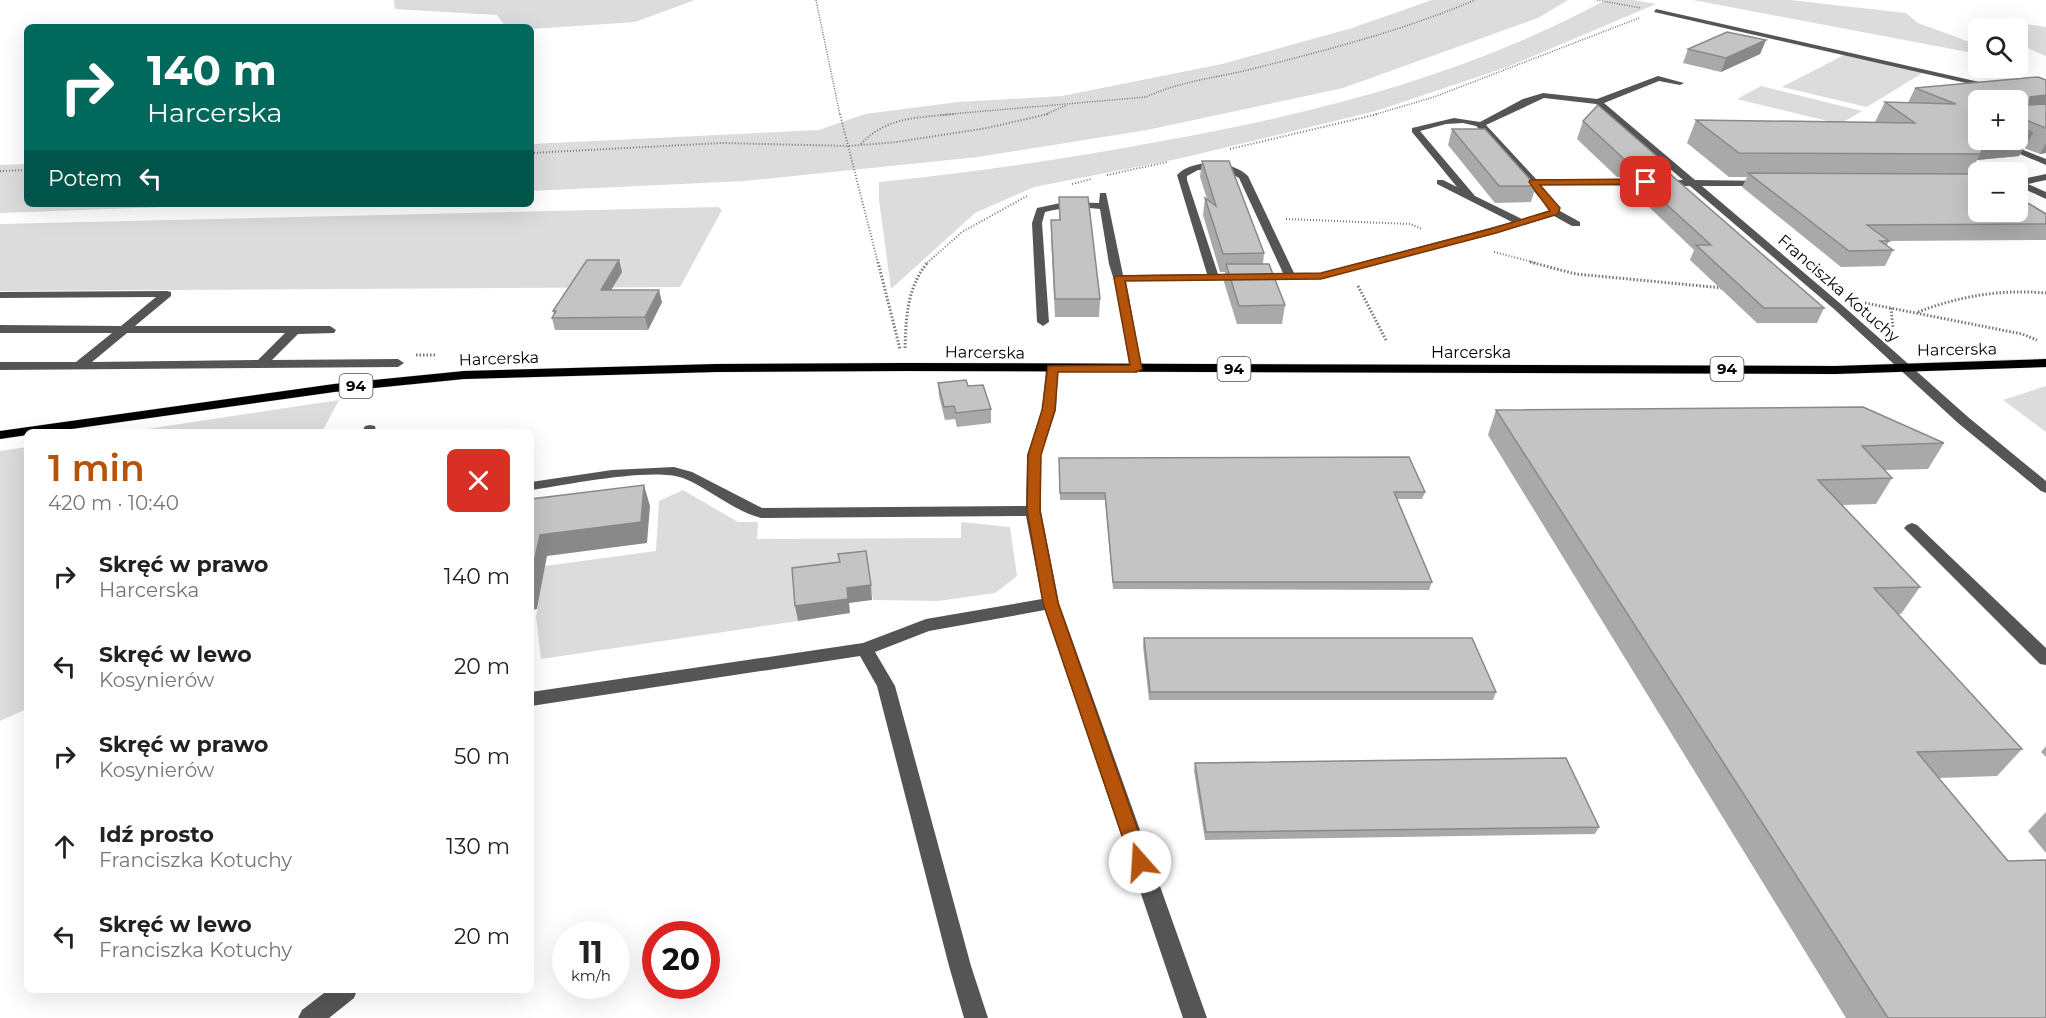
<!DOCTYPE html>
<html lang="pl">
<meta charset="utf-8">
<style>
body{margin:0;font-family:Montserrat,sans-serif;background:#f6f6f6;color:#222;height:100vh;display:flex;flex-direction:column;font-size:22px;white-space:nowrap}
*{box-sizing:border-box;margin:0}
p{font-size:20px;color:#767676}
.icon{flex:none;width:33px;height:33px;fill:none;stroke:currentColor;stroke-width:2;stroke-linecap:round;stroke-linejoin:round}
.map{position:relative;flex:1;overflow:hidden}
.details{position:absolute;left:24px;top:429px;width:510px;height:564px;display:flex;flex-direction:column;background:#fff;border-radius:9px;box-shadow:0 6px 24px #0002}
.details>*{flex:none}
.hud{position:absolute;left:24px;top:24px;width:510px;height:183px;border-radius:9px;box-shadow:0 6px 24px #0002;background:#00695c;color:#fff;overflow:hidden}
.controls{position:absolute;left:1968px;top:18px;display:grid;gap:12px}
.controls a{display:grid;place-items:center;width:60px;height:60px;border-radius:9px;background:#fff;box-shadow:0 6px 24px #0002;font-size:30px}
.speed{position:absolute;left:552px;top:921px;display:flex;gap:12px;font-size:30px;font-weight:700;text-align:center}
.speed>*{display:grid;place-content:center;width:78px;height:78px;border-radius:50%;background:#fff;box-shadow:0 6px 24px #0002;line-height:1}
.speed small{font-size:15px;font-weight:400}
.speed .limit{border:9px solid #d22;background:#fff;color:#111}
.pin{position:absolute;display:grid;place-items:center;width:51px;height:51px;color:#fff;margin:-26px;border-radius:12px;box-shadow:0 3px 9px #0006}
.me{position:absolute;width:66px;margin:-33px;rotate:341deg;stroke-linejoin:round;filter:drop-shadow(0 0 4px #0008)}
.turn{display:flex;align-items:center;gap:21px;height:126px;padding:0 24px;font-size:27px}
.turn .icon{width:78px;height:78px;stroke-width:2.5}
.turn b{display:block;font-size:42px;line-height:51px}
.then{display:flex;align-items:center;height:57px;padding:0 24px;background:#0003;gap:12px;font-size:22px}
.round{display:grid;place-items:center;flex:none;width:63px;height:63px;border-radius:9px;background:#f6f6f6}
.summary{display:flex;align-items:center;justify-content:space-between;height:102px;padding:0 24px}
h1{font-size:36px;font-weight:600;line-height:45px;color:#b45309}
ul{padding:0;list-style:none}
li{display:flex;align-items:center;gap:18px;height:90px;padding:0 24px}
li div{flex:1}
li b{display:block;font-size:22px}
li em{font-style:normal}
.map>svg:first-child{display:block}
</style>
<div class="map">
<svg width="2046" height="1018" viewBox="0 0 2046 1018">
<rect width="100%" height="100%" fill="#fff"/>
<g fill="#dcdcdc">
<polygon points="394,0 695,0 635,22 531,29 531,27 506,27 497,15 395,9"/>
<polygon points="1432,0 1568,0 1538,18 1343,88 1147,130 978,157 745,181 531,191 531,144 819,130 865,114 958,102 1062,96 1222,64 1352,28"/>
<path d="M1606 0H1633L1656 4 1510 66 1376 111 1182 158 1034 187 975 213 891 289 879 200V182C974 172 1068 159 1162 141 1318 113 1466 75 1606 0Z"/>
<polygon points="1693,0 1790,0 1906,13 1918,23 1978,45 1978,54"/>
<polygon points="2000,20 2046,27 2046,56 2018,44 2018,28 2002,28"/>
<polygon points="1844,55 1924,72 1867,107 1782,87"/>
<polygon points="1761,86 1862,111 1840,124 1737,99"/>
<polygon points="27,164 27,204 247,204 0,213 0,165"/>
<polygon points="718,207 722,210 680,287 0,291 0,224"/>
<polygon points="2046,386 2046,432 2003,400"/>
<polygon points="339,400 322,432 127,432"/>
<polygon points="27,447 27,709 0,721 0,451"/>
<polygon points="683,490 738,522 758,522 757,539 961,538 961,522 1010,527 1017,576 995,593 938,601 873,600 867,565 795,583 798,621 541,659 536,617 545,566 656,551 659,501"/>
</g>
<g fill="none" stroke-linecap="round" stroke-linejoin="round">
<g stroke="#dbdbdb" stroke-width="1">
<polygon id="major" points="2046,359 2046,367 1835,374 904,371 716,372 464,379 334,392 50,432 27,432 27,435 0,439 0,431 334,384 464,371 716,364 904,363 1835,366"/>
</g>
<g stroke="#777" stroke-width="1.5" stroke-dasharray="1 1.5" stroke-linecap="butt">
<polyline points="816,0 840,115"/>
<polyline points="1597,0 1641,8"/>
<path d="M940 115 1146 97C1183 80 1218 78 1256 68 1331 49 1404 30 1475 0"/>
<polyline points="1044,115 1067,105"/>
<polyline points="1373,115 1434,97 1639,18"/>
</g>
<g stroke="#777" stroke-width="2" stroke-dasharray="1 2" stroke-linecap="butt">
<polyline points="840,114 878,263"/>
<path d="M861 144C887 116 918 118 954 114"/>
<polyline points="1230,149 1378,114"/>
<polyline points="531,153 722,143 850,146 897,142 987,128 1048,114"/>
<polyline points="0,171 27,170"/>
<polyline points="1107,175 1167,162"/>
<polyline points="1072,184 1091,179"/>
<polyline points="1286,219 1410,224 1422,229"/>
<polyline points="1494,252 1536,263"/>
<polyline points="927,263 962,232 1027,196"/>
</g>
<g stroke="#777" stroke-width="3" stroke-dasharray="1.5 2" stroke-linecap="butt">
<polyline points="878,262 900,349"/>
<polyline points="1530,262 1576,274 1723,288"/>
<polyline points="1358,286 1387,342"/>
<polyline points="1865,303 2022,334 2037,340"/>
<polyline points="1891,308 1893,328"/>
<path d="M1918 312C1960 296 2001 289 2046 293"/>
<path d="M905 348C906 317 907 287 928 262"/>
<polyline points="416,355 436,355"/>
</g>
<g fill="#555" fill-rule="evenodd">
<polygon points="1656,9 1997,86 2001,88 1997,90 1654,12"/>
<path d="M1658 76 1684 83 1680 85 1659 81 1604 103 1695 180 1766 181V185L1763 186H1702L1842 305 1968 417 2046 481V493L2041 491 1958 423 1834 309 1690 186 1541 185 1560 211 1580 222V226H1572L1554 216 1497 233 1321 279 1126 281 1142 369 1136 373 1130 369 1117 290 1109 264 1100 209C1082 207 1064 207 1045 212L1042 223 1049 322 1043 326 1037 322 1032 223 1037 208 1065 202 1099 203 1100 193H1106L1123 275 1207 274 1177 175C1194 158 1231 160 1248 176L1294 273H1321L1512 222 1437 184V180H1443L1457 187 1412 132V128L1454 118 1480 122 1523 99 1543 93 1597 99ZM1544 98 1596 104 1683 180 1536 179 1486 125ZM1463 123 1476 126 1486 135 1550 210 1522 219 1475 196 1420 131 1446 124ZM1212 169 1226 171 1239 178 1283 273 1218 274 1187 180V176L1198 170Z"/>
<polygon points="1987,140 1998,140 2046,159 2046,165"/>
<polygon points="2046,174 2046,180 2028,184 2046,192 2046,199 2018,186 2018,180"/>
<path d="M167 291 171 292V296L135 326H330L336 330 334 333 298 334 272 360 398 359 404 363 398 367 0 370V362H76L112 333H0V325L121 326 156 297 0 298V292ZM127 333H285L258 360 92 362Z"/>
<path d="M1052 365 1058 369 1056 410 1041 455V511L1059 603 1207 1018H1183L1045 610 929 631 875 652 895 686 971 966 988 1018H964L949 966 877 686 860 656 531 706V692L863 643 926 619 1042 599 1026 516 761 518C732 510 710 489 683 478 652 467 566 485 531 490V482L612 470 674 467 692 472 762 508 1026 506 1027 455 1042 410 1046 369Z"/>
<polygon points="370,425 375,426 376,432 362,432 365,426"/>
<polygon points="1912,523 1917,525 2046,648 2046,665 2040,664 1904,528 1907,525"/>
<polygon points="328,990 357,990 354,998 329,1018 298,1018 302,1010"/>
</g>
<use href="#major" fill="#000" fill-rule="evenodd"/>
</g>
<g fill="#a9a9a9" fill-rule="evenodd">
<polygon points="1766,40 1760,54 1721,72 1683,63 1688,49"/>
<path d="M2046 80V153L2040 154 2024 148 2019 156 1977 160 1969 174 2046 214V240L1889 241 1887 245 1893 250 1885 266 1841 267 1742 187 1747 177H1729L1687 143 1696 120 1875 122 1885 102 1908 103 1915 88ZM1978 100H2018V140H1978Z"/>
<polygon points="1583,121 1660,159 1654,174 1824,308 1817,323 1757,323 1690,260 1694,250 1628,187 1632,177 1617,177 1577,139"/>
<polygon points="1452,129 1536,186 1531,202 1495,203 1448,145"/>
<polygon points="1202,161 1264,253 1263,264 1285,305 1282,324 1237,324 1224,282 1225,272 1220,272 1203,215 1205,198 1207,199 1200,177"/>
<polygon points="1059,197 1100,299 1099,317 1055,317 1051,237 1051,220 1059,220"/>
<polygon points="619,260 622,272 611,290 662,302 648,330 555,330 552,318 554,315 553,311"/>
<polygon points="938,383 968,386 991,409 991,423 957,427 955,419 945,420 939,396"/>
<polygon points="1496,410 1944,443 1928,469 1885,470 1892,478 1876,504 1842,505 1920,587 1901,614 1898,614 2022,749 1997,776 1939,778 2046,1018 1846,1018 1488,435"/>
<polygon points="1059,458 1425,492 1422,499 1397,499 1432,582 1429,590 1113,589 1105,500 1060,500"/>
<polygon points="1144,638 1496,692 1493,700 1149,700 1143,646"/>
<polygon points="2046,746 2046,757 2041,752"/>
<polygon points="1195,763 1599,827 1595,834 1205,840 1194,771"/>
<polygon points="2046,812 2046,853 2028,831"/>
</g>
<g fill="#898989">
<polygon points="1766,40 1760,54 1721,72 1726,58"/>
<polygon points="2046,95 2046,115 2023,119 2030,97"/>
<polygon points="1978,103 1978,107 1969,125 1975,104"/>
<polygon points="2033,133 2019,156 1977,160 1987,140 2018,140 2018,134"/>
<polygon points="2046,143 2046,153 2040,154"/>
<polygon points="619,260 622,272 604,302 601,290"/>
<polygon points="659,290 662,302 648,330 645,317"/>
<polygon points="644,485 650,506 647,543 547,556 537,609 531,610 531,577 540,535"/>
<polygon points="871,585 872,600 849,603 850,613 798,621 795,606 847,588"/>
</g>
<g fill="#c4c4c4" stroke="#898989" stroke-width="1.5">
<polygon points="1727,32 1766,40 1726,58 1688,49"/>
<polygon points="2038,77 2046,80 2046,95 2030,97 2029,105 2046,104 2046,128 2018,117 2018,100 1978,100 1978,103 1975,104 1976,111 1978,112 1978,140 1988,140 1980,154 1739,153 1696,120 1915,123 1885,102 1956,104 1915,88"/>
<polygon points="1598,105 1660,159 1624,159 1583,121"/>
<polygon points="2018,126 2033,133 2018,134"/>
<polygon points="1452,129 1485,129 1536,186 1499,186"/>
<polygon points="1202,161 1229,161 1264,253 1223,254 1205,198 1216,206"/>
<polygon points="1748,173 1978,174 1978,212 2018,212 2018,197 2046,214 2046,224 1867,225 1889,241 1880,241 1893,250 1849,251"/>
<polygon points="1633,174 1670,174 1824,308 1764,308 1696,245 1711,245"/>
<polygon points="1059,197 1088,197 1100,299 1055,299 1051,220 1060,220"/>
<polygon points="587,260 619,260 601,290 659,290 645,317 552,318 556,311 553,311"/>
<polygon points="1226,264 1269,264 1285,305 1239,306"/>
<polygon points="966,380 968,386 983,385 991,409 956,413 954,406 944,407 938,383"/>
<polygon points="1863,407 1944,443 1862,446 1892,478 1818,480 1920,587 1874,588 2022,749 1917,752 2008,861 2046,860 2046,1018 1888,1018 1496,410"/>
<polygon points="1409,457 1425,492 1394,492 1432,582 1113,582 1105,493 1060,493 1059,458"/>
<polygon points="644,485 641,522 540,535 531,577 531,499"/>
<polygon points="866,551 871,585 847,588 848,599 795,606 792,568 840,562 838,554"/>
<polygon points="1144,638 1472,638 1496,692 1150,692"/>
<polygon points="1566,758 1599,827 1206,832 1195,763"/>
</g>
<polygon fill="#b45309" stroke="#753606" stroke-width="1.5" points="1646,179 1651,182 1649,184 1540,185 1560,208 1558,214 1496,233 1321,279 1125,281 1142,369 1136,372 1058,372 1055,410 1041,455 1040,511 1058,603 1149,862 1146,868 1140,871 1133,868 1043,603 1027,511 1028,455 1042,410 1048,366 1130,365 1114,278 1116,276 1321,273 1490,229 1550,211 1529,182 1530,180"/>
<g text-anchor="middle" stroke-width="5" stroke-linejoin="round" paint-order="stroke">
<g fill="#fff" stroke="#4c4c4c" stroke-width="1.5">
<rect x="1217.5" y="357" width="33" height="24" rx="4.5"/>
<rect x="1710.5" y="357" width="33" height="24" rx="4.5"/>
<rect x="339.5" y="374" width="33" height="24" rx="4.5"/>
</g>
<g font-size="15" font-weight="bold" fill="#000">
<text x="1234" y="374">94</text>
<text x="1727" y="374">94</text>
<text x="356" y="391">94</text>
</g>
<g font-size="16" fill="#000" stroke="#fff">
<text transform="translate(1839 288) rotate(41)" y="6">Franciszka Kotuchy</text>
<text transform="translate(1957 349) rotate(-1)" y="6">Harcerska</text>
<text transform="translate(985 352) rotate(1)" y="6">Harcerska</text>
<text x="1471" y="358">Harcerska</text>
<text transform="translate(499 358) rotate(-2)" y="6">Harcerska</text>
</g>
</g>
</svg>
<div class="controls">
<a><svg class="icon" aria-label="search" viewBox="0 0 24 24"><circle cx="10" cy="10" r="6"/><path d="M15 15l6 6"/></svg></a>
<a>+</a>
<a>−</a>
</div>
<div class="speed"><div>11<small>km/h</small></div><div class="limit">20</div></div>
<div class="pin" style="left:1646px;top:182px;background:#d93025"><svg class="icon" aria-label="arrive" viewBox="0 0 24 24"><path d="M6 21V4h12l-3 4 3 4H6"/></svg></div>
<svg class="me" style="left:1140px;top:862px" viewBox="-20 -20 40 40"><circle r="19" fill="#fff"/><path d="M0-13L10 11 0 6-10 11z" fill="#b45309"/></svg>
<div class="hud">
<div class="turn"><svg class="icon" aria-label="right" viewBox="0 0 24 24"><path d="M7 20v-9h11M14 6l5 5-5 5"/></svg><div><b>140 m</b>Harcerska</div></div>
<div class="then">Potem<svg class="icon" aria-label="left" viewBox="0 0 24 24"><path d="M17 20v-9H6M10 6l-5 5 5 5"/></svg></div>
</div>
<section class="details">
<div class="summary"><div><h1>1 min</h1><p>420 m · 10:40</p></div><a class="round" style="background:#d93025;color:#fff"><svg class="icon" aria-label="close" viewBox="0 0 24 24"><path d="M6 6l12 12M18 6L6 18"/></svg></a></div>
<ul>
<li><svg class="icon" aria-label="right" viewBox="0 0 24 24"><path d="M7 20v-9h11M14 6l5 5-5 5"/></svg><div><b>Skręć w prawo</b><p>Harcerska</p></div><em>140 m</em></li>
<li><svg class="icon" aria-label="left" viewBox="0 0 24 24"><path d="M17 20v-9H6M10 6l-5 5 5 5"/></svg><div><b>Skręć w lewo</b><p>Kosynierów</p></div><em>20 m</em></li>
<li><svg class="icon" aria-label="right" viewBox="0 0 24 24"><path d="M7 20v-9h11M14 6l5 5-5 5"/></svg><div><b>Skręć w prawo</b><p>Kosynierów</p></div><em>50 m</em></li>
<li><svg class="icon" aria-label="ahead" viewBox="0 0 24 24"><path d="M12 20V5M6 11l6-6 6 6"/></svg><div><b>Idź prosto</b><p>Franciszka Kotuchy</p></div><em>130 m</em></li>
<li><svg class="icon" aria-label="left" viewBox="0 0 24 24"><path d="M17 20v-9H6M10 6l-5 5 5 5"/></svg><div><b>Skręć w lewo</b><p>Franciszka Kotuchy</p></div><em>20 m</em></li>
</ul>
</section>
</div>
